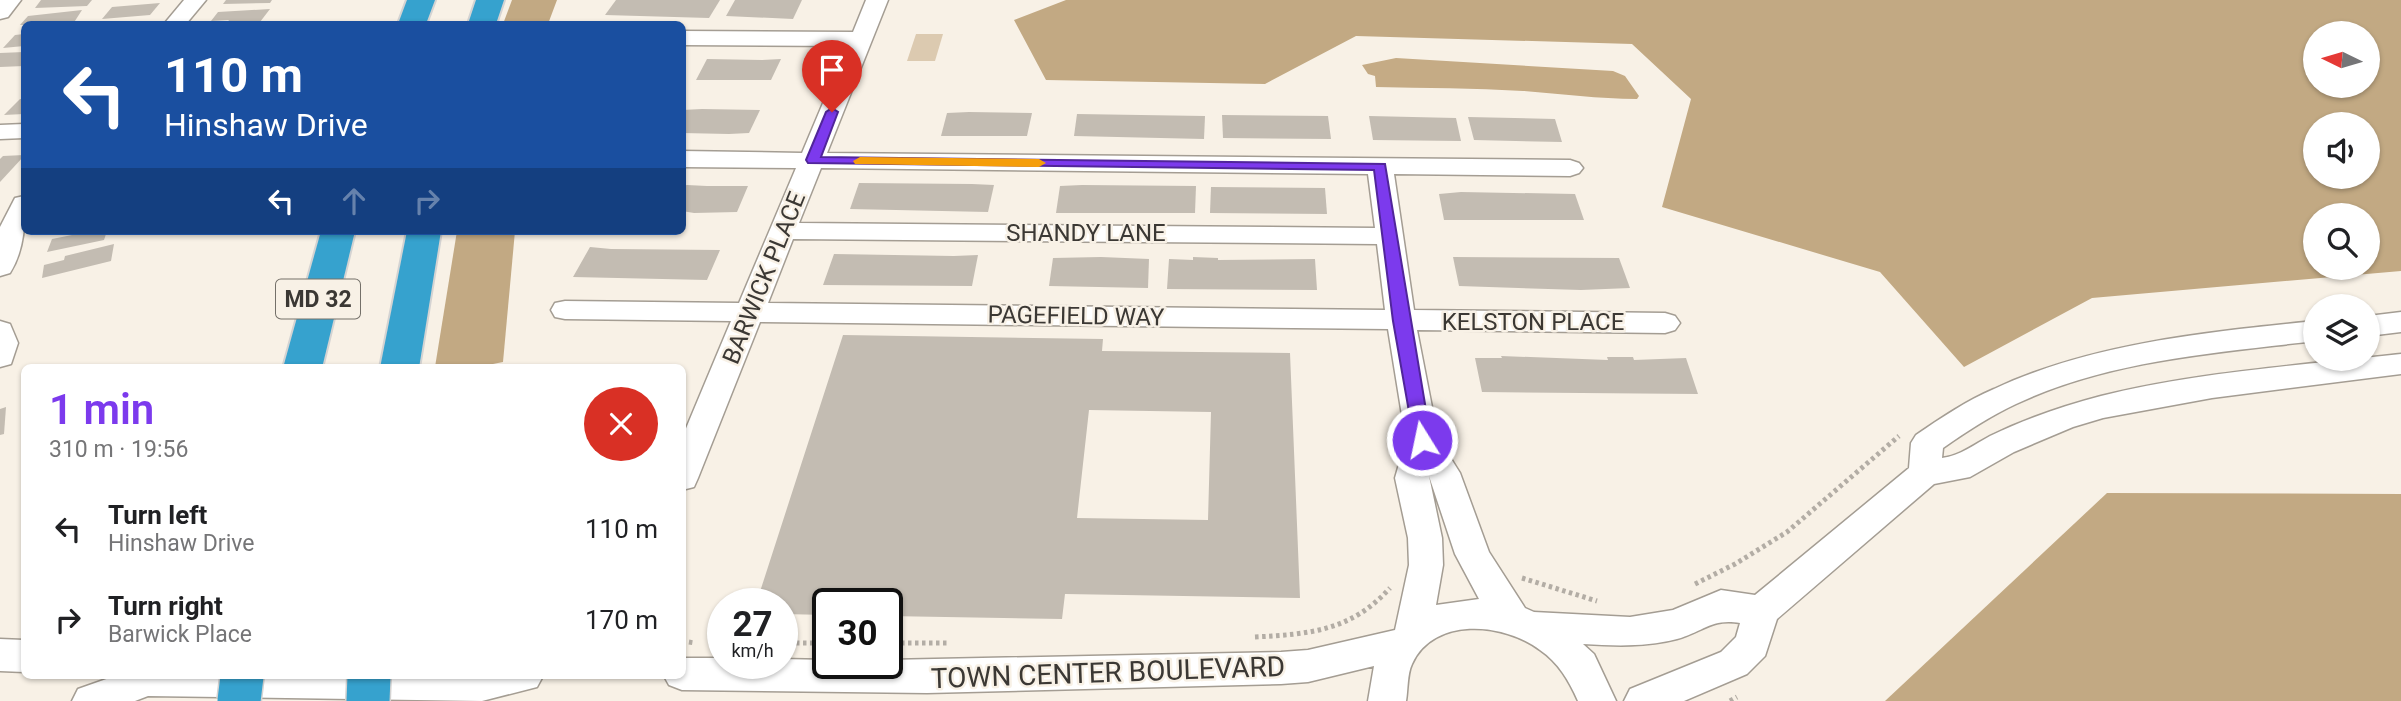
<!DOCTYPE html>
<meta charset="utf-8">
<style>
body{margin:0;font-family:Roboto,sans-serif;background:#f2f2f2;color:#202124;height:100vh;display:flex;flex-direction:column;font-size:26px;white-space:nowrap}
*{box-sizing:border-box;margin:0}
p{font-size:23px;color:#757577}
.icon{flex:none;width:38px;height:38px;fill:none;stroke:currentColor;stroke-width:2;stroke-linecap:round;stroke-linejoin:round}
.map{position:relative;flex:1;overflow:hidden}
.sheet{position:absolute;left:21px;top:364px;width:665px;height:315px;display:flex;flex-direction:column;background:#fff;border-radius:10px;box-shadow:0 2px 5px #0004}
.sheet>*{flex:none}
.guide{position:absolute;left:21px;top:21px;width:665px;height:214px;border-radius:10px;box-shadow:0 2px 5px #0004;background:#1a4fa0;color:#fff;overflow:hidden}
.needle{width:46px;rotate:275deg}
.fabs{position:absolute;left:2303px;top:21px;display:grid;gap:14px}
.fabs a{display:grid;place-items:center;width:77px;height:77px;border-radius:50%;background:#fff;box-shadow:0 2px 5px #0004;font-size:35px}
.speed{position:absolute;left:707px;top:588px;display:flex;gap:14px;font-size:35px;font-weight:700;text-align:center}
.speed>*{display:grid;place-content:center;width:91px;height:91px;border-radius:50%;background:#fff;box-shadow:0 2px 5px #0004;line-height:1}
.speed small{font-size:18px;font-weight:400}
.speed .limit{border:4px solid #111;border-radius:10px;background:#fff;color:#111}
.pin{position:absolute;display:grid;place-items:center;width:60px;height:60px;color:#fff;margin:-72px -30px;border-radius:50% 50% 50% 0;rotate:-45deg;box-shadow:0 0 7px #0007}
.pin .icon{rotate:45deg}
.me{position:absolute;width:77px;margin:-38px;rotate:350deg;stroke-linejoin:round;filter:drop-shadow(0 0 5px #0008)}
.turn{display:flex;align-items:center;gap:24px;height:147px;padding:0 28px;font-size:32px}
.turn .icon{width:91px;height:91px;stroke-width:2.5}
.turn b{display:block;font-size:49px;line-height:60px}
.lanes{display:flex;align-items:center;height:66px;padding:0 28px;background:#0003;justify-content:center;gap:35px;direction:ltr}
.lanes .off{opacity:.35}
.round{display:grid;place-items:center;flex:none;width:74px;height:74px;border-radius:37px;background:#f2f2f2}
.headline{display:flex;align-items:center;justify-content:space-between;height:119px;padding:0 28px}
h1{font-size:42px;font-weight:600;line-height:52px;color:#7c3aed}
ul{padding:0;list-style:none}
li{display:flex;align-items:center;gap:21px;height:91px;padding:0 28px}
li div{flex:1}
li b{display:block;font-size:26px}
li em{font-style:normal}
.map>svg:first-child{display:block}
</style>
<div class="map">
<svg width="2401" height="701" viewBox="0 0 2401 701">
<rect width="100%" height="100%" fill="#f8f1e6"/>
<polygon fill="#dccab0" points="916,34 943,34 935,61 907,61"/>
<g fill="#c2a983" fill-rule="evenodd">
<polygon points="512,0 557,0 548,24 503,24"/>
<path d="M1066 0H2401V271L2092 298 1964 367 1880 272 1662 207 1691 99 1632 44 1356 36 1265 84 1046 80 1014 20ZM2315 33H2368V86H2315ZM2315 124H2368V177H2315ZM2315 215H2368V268H2315Z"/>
<polygon points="457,231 515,231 503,362 478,367 435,367"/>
<polygon points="2107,493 2401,494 2401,701 1885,701"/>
</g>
<path fill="#c5ab85" d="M1396 58 1613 71 1625 76 1639 96 1637 99C1598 99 1561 94 1523 91 1474 88 1425 88 1376 87L1375 76 1368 74 1362 65Z"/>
<g fill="#c3bcb2" fill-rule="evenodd">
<polygon points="41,0 92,0 87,6 35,8"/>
<polygon points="226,0 272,0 270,3 223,4"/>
<polygon points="616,0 720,0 709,18 605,15"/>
<polygon points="735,0 802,0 793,19 726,16"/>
<polygon points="160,3 150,15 102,19 112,7"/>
<polygon points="270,9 260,22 226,24 229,20 211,21 218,12"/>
<polygon points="82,10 73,24 20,25 28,16"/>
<polygon points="24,34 24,46 3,48 15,35"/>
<polygon points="24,52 24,66 0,67 0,53"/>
<polygon points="707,59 762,60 781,59 771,80 696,80"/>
<polygon points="20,99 24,99 24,114 4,115"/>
<polygon points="682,110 702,109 760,110 749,133 729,134 682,133"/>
<polygon points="969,112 1032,113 1027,136 941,136 947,113"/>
<polygon points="1077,114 1205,116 1204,139 1074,136"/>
<polygon points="1222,115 1328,116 1331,139 1223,138"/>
<polygon points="1369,116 1456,118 1461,141 1373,140"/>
<polygon points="1468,117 1555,119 1562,142 1474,140"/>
<polygon points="24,155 24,156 0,182 0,159 3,156"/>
<polygon points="859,183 972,184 994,185 988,212 850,209"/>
<polygon points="687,185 707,186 748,186 737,212 694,213 682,211 682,186"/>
<polygon points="1082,185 1196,186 1195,213 1056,213 1060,186"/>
<polygon points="1211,187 1325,188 1327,214 1210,213"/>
<polygon points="1461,192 1575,194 1584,220 1444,220 1439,194"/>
<polygon points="78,231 107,231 104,240 47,252 52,239 77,234"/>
<polygon points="114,244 111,261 42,278 44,265 64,260 65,256"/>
<polygon points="590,247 611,249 720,250 707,280 573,277"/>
<polygon points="834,254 954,256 978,255 972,286 823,285"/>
<polygon points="1101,257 1149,259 1148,288 1049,286 1053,258"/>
<polygon points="1193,257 1218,258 1218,260 1315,259 1317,290 1167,289 1169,259 1193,260"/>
<polygon points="1453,257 1619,258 1630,288 1581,290 1459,286"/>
<path d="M843 335 1103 339 1102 351 1290 353 1300 598 1065 594 1062 619 887 616V604H828V615L782 614V604H756ZM1089 410 1211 412 1208 520 1077 518Z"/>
<polygon points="1501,356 1608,360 1607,357 1633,357 1634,360 1686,358 1698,394 1482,392 1475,358 1502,358"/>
<polygon points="6,407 4,434 0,435 0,409"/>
</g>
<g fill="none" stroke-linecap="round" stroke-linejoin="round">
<g stroke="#a49d93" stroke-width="3">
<g id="minor">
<polygon points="0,0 21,0 8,17 0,19"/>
<polygon points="184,0 206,0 186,24 164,24"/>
<path d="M866 0H888L827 153 1570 160 1579 163 1583 168 1579 173 1570 176 1394 174 1414 310 1665 313 1675 316 1680 323 1675 330 1665 333 1417 330 1438 438 1460 473 1489 552 1525 608 1534 612 1630 617 1673 610 1721 590 1755 595 1909 468 1911 443 1916 435C1941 418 1966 401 1994 389 2092 343 2208 332 2315 321V341C2215 353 2109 360 2016 404 1990 416 1966 432 1943 448L1942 458C1960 456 1975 444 1990 436 2025 419 2063 406 2101 396 2198 372 2303 365 2401 354V374L2212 398 2103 418 2073 427 2014 452 1970 477 1934 484 1777 619 1765 656 1747 674 1684 701H1624L1630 689 1721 652 1736 637 1740 623C1711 618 1703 632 1677 639 1646 647 1616 646 1583 644L1594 654 1616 701H1578C1569 681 1559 663 1540 650 1504 623 1434 616 1412 664 1407 674 1408 690 1406 701H1368L1374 666 1308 682 1281 684 927 693 682 690 669 685 664 676H682V658H723V663H782V659L828 660V663H887V660L1281 652 1308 650 1395 630 1409 565 1408 538 1395 478 1406 440 1388 329 760 322 698 478 694 487 682 490V438L731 321 565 319 555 317 551 310 555 303 565 301 739 303 796 168 682 167V151L802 153 847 46 682 45V31L853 32ZM821 168 1368 174 1375 228 799 223ZM793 239 1377 244 1385 310 768 303ZM1429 476 1455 554 1479 599 1436 605 1443 565 1442 538Z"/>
<polygon points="24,124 24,138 0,139 0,125"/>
<path d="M24 196C26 221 24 251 10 273L0 276V227L15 198Z"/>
<polygon points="2401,312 2401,332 2368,336 2368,316"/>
<polygon points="0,321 10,324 18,343 11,364 0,367"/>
<polygon points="0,639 24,640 24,672 0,671"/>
<polygon points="115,676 543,676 537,687 482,701 148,696 135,701 72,701 78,689"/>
</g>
</g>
<g stroke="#d4d3d2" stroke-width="4">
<g id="highway">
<polygon points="407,0 435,0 426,24 398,24"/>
<polygon points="476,0 504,0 496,24 468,24"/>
<polygon points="321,231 355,231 322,368 283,368"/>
<polygon points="407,231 441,231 419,368 380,368"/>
</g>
</g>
<g stroke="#b3ada5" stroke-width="5" stroke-dasharray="3.5 3.5" stroke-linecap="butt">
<polyline points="1522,578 1597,601"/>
<polyline points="1695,584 1735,564 1787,532 1899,436"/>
<path d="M1255 637C1310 634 1351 631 1390 588"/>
<polyline points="682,641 695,643"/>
<polyline points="782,643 828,643"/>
<polyline points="887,643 949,643"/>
<polyline points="1730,701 1737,697"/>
</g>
<use href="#minor" fill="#fff" fill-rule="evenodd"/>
<use href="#highway" fill="#36a2ce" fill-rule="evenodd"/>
<g stroke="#d4d3d2" stroke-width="46" stroke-linecap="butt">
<g id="highway-bridge">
<polyline points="239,701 242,676"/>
<polyline points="368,701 369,676"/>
</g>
</g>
<use href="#highway-bridge" stroke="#36a2ce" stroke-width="43"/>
</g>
<polygon fill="#7c3aed" stroke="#51269a" stroke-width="2" points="832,108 838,112 821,157 1385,164 1431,440 1422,446 1414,440 1393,321 1374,170 808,163 806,160 826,112"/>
<polygon fill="#f59e0b" points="860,157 1039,159 1046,163 1039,167 855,164 853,161"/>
<g text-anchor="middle" stroke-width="5" stroke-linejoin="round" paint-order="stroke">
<rect fill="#f8f1e6" stroke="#747069" stroke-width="2" x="276" y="279.5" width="84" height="39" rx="5"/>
<g font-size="23" font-weight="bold" fill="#3b3834">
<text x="318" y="307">MD 32</text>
</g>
<g font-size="24" fill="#3b3834" stroke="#f8f1e6">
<text x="1086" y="241">SHANDY LANE</text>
<text transform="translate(764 278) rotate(-68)" y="8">BARWICK PLACE</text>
<text transform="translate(1076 316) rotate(1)" y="8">PAGEFIELD WAY</text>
<text x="1533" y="330">KELSTON PLACE</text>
</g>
<g font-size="28" fill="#3b3834" stroke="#f8f1e6">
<text transform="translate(1108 672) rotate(-2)" y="10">TOWN CENTER BOULEVARD</text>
</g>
</g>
</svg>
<div class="fabs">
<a><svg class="needle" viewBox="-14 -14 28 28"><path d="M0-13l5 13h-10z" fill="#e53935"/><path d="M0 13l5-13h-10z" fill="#757577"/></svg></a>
<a><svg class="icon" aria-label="sound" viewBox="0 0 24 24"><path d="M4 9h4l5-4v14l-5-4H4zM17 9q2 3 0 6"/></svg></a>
<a><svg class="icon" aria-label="search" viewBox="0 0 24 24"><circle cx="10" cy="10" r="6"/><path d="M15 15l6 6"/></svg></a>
<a><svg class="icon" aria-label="layers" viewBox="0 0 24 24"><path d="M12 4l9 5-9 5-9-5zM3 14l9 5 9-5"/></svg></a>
</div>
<div class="speed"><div>27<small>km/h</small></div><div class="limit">30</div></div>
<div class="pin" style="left:832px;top:112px;background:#d93025"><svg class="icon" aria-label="arrive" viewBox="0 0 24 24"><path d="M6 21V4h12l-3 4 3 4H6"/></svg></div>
<svg class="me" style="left:1422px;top:440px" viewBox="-20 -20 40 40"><circle r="17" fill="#7c3aed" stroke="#fff" stroke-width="3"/><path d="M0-11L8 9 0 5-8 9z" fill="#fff"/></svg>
<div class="guide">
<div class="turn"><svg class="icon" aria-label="left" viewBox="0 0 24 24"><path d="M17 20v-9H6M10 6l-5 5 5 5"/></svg><div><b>110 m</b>Hinshaw Drive</div></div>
<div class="lanes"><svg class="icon" aria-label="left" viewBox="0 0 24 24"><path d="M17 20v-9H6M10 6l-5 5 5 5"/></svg><svg class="icon off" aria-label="ahead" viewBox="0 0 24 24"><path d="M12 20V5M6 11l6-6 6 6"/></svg><svg class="icon off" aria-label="right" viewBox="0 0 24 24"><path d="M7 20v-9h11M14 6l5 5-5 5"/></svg></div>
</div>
<section class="sheet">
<div class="headline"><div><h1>1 min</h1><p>310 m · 19:56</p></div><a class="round" style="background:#d93025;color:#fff"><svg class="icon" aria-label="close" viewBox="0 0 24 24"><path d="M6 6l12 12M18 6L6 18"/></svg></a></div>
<ul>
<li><svg class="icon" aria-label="left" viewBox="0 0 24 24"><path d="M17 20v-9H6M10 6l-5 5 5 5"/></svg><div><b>Turn left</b><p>Hinshaw Drive</p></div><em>110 m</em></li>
<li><svg class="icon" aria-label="right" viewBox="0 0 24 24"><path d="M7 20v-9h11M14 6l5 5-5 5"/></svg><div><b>Turn right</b><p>Barwick Place</p></div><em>170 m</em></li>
</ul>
</section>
</div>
